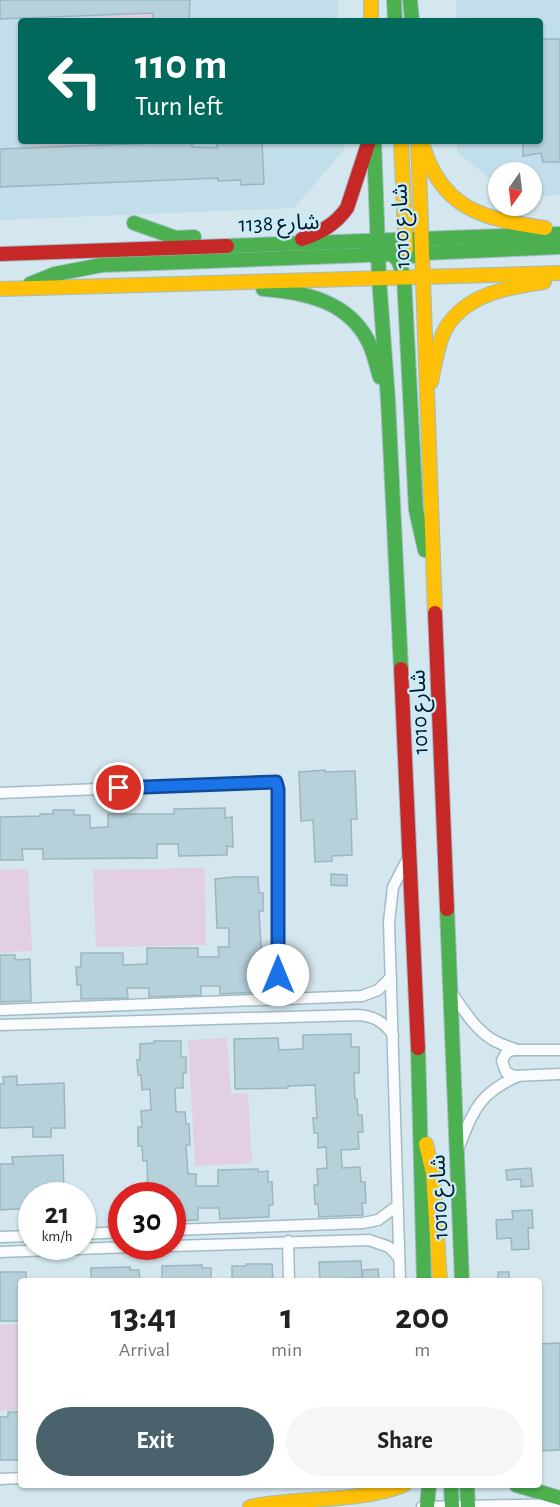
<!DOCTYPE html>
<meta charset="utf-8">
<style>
body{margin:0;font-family:"Alegreya Sans","Noto Sans Arabic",sans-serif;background:#f6f6f6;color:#202124;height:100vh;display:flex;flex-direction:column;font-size:22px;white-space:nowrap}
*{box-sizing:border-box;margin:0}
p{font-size:20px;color:#757577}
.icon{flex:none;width:33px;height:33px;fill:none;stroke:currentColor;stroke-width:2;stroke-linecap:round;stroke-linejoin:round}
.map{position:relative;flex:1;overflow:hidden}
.panel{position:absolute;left:18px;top:1278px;width:524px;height:210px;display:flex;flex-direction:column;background:#fff;border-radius:6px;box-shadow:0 2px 4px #0004}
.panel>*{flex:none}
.top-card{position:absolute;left:18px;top:18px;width:525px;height:126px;border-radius:6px;box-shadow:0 2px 4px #0004;background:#00695c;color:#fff;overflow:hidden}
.needle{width:39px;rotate:194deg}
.tools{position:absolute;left:488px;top:162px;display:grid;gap:12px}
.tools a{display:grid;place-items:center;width:54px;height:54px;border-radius:50%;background:#fff;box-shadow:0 2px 4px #0004;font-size:30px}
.speed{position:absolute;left:18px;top:1182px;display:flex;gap:12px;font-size:30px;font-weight:700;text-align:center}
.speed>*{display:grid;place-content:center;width:78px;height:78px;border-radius:50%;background:#fff;box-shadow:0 2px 4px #0004;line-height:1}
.speed small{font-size:15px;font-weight:400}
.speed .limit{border:9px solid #d22;background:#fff;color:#111}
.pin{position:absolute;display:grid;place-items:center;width:51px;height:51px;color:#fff;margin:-26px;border:3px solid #fff;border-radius:50%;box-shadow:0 2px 6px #0007}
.me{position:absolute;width:66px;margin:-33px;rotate:0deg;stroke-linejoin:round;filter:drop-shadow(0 0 4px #0008)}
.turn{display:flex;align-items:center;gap:21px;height:126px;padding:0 18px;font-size:27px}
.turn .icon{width:78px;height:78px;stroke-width:2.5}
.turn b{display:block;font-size:42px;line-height:51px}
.eta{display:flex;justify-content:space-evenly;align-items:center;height:102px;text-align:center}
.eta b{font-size:36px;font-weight:600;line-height:42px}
.cta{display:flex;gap:12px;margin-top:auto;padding:12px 18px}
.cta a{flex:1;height:69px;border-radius:36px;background:#4a626c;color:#fff;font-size:24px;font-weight:600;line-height:69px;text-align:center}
.cta a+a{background:#f6f6f6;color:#202124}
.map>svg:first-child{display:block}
</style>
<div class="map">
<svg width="560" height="1507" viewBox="0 0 560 1507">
<rect width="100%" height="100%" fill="#d4e7ef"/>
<g fill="#c1deea">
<polygon points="0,0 338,0 338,21 21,21 21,141 343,141 344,150 294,208 0,220"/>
<polygon points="456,0 560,0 560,195 531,197 531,172 498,172 498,185 457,152 457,141 540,141 540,21 456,21"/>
</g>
<g fill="#e2cfe1">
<polygon points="153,13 153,21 48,21"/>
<polygon points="34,141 154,141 154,143 34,148"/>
<polygon points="205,868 206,945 96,947 93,870"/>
<polygon points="28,869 32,951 0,953 0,870"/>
<polygon points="227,1038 231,1094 248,1093 252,1163 195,1166 188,1040"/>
<polygon points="21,1324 21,1410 0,1411 0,1325"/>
</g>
<g fill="#b7d1db" stroke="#9bb6c0" stroke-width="1.5">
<polygon points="0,0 190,0 189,21 153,21 153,13 0,19"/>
<polygon points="540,39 560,39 560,162 543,162 541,153 523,156 523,141 540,141"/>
<polygon points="155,141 192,141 192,147 217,148 217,141 262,141 264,184 241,185 241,180 218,181 218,178 0,187 0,149 155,143"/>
<polygon points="325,770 325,772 355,771 357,819 351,819 352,855 332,856 332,861 315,862 313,820 301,821 299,772"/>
<polygon points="225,808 225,818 232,817 233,847 227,846 227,855 179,856 178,844 157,844 157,858 43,859 43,849 22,849 23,860 0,860 0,817 40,816 40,814 53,814 53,810 74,810 74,815 90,815 90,828 108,827 108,814 174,814 174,809"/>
<polygon points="331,874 347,875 347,886 331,885"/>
<polygon points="234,877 258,877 259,893 263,893 263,911 259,911 262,960 265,960 266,978 262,978 263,992 220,994 220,986 201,986 201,995 149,997 149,988 127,988 128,998 81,999 81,985 77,985 76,967 81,967 81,953 123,953 123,965 147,964 147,948 198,948 198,957 219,957 218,947 229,947 229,928 217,928 215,879"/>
<polygon points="0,955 15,955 15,960 30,959 31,1001 0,1002"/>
<polygon points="351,1034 351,1047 359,1047 359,1073 354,1073 355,1099 357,1099 358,1115 362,1115 363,1132 358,1132 359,1149 341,1150 342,1168 360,1167 361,1182 365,1182 366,1203 362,1203 363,1215 319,1217 318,1204 315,1204 314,1185 318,1185 317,1169 327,1168 326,1147 318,1148 318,1133 314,1133 313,1118 317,1118 315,1085 288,1086 288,1088 235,1089 234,1039 278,1038 279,1050 299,1049 303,1049 303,1035"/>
<polygon points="154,1041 181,1041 181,1057 186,1057 186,1073 183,1073 183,1088 175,1088 176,1112 185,1112 186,1124 189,1124 190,1145 186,1145 188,1174 196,1174 196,1186 218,1186 218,1170 258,1169 258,1172 268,1171 268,1182 272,1182 273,1205 269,1205 269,1217 220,1219 219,1208 198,1208 198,1220 172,1221 172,1196 148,1196 147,1161 143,1161 142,1146 138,1146 138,1127 142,1127 141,1111 151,1110 150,1089 142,1090 141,1075 138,1075 137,1060 140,1060 140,1044 154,1043"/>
<polygon points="17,1076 17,1085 64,1083 65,1128 51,1128 51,1137 33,1137 33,1127 0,1128 0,1084 4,1084 3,1077"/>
<polygon points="63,1155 64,1196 32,1196 32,1208 0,1210 0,1164 13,1164 12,1157"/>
<polygon points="531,1168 533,1186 521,1187 521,1179 507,1180 506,1170"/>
<polygon points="532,1210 533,1228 528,1228 529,1249 512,1250 511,1238 497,1239 496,1220 513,1219 512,1211"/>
<polygon points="361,1261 362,1278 320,1279 319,1262"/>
<polygon points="246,1264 272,1264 273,1281 232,1281 232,1266 246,1266"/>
<polygon points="202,1265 202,1268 211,1268 211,1281 162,1281 162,1266"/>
<polygon points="130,1267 130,1270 139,1270 140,1281 91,1281 91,1268"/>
<polygon points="378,1269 379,1281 363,1281 363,1270"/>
<polygon points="0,1272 26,1272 26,1281 21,1281 21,1321 0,1321"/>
<rect x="498" y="1272" width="11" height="9"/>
<polygon points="560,1343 560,1450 538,1451 538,1344"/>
<polygon points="8,1412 21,1412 21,1460 0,1460 0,1417 8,1417"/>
</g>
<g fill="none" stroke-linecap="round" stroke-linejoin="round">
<g stroke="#a2bcc6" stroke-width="13">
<g id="street">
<polyline points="0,793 276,782 278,789 278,999"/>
<path d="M451 992C463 1009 476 1031 495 1041 502 1045 510 1047 517 1050"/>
<polyline points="0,1010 362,996 378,990 391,977"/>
<path d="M0 1025 358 1015C374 1016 384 1022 393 1035"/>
<polyline points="560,1050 513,1050 506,1053 502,1061 506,1072 514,1076 560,1074"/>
<path d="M458 1149C474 1110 478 1094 518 1076"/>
<polyline points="172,1230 363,1223 378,1220 397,1206"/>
<polyline points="82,1234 122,1232"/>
<polyline points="0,1237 32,1236"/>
<polyline points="288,1241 289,1281"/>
<polyline points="172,1246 369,1240 389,1247 399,1258"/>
<polyline points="0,1252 156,1246"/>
<polyline points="400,1281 389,922 393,887 409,856"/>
<polyline points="0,1479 21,1478"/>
<polyline points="422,1507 560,1504"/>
</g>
</g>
<g stroke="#a2bcc6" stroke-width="16">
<g id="fast">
<polyline points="394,0 395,21"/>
<polyline points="410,0 412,21"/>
<polyline points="374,141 379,278 388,400 401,669"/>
<polyline points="134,223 176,238 194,237"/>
<polyline points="227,246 560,234"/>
<polyline points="388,247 399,262 404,278 416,510 425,550"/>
<polyline points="414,256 423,253 560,247"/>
<polyline points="30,284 55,274 102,265 394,254 406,250 422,239"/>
<path d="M263 289C304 292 348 301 368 341 374 352 376 365 380 377"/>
<polyline points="447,909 462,1281"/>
<polyline points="418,1048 424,1281"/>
<polyline points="451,1485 452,1507"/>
<polyline points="467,1485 468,1507"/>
<polyline points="516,1485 560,1498"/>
<polyline points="427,1507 429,1485"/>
</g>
</g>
<g stroke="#a2bcc6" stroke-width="16">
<g id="slow">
<polyline points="371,0 371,21"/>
<polyline points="401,141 406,249"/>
<polyline points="418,141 435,613"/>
<path d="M422 143C441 210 484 219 545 228"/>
<polyline points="0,289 560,273"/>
<path d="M431 382C435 364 437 344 446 328 466 294 509 287 544 282"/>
<polyline points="426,1144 433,1173 440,1281"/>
<path d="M250 1507C301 1496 354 1504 404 1485"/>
</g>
</g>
<g stroke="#a2bcc6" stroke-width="16">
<g id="jam">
<path d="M302 239C321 232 335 225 347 208L369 141"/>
<polyline points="0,254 227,246"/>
<polyline points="435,613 447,909"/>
<polyline points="401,669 418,1048"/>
</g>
</g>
<use href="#street" stroke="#f9fbfd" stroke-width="10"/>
<use href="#fast" stroke="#4caf50" stroke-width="14"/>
<use href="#slow" stroke="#ffc107" stroke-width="14"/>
<use href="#jam" stroke="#c62828" stroke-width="14"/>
</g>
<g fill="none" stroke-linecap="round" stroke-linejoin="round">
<g stroke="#114b97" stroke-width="15">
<polyline id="route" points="119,788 276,782 278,789 278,975"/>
</g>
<use href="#route" stroke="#1a73e8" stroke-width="10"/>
</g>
<g text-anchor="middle" stroke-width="4.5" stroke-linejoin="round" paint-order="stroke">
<g font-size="22" fill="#001b25" stroke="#c9ebfa">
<text transform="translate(279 222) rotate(-2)" y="8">شارع 1138</text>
<text transform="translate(400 226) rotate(-92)" y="8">شارع 1010</text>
<text transform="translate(418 712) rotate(-92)" y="8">شارع 1010</text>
<text transform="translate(438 1197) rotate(-92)" y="8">شارع 1010</text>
</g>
</g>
</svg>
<div class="tools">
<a><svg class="needle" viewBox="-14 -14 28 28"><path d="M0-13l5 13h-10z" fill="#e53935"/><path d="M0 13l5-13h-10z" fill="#757577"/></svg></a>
</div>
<div class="speed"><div>21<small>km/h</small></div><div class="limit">30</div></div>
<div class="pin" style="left:119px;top:788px;background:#d93025"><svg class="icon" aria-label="arrive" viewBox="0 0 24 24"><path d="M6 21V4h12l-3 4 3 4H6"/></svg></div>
<svg class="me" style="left:278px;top:975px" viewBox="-20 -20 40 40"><circle r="19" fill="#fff"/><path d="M0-13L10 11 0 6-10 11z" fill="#1a73e8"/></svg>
<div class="top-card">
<div class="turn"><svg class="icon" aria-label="left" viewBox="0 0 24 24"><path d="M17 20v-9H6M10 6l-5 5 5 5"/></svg><div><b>110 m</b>Turn left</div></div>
</div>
<section class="panel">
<div class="eta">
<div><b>13:41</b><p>Arrival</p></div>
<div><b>1</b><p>min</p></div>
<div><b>200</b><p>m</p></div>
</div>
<div class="cta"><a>Exit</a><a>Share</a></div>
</section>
</div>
